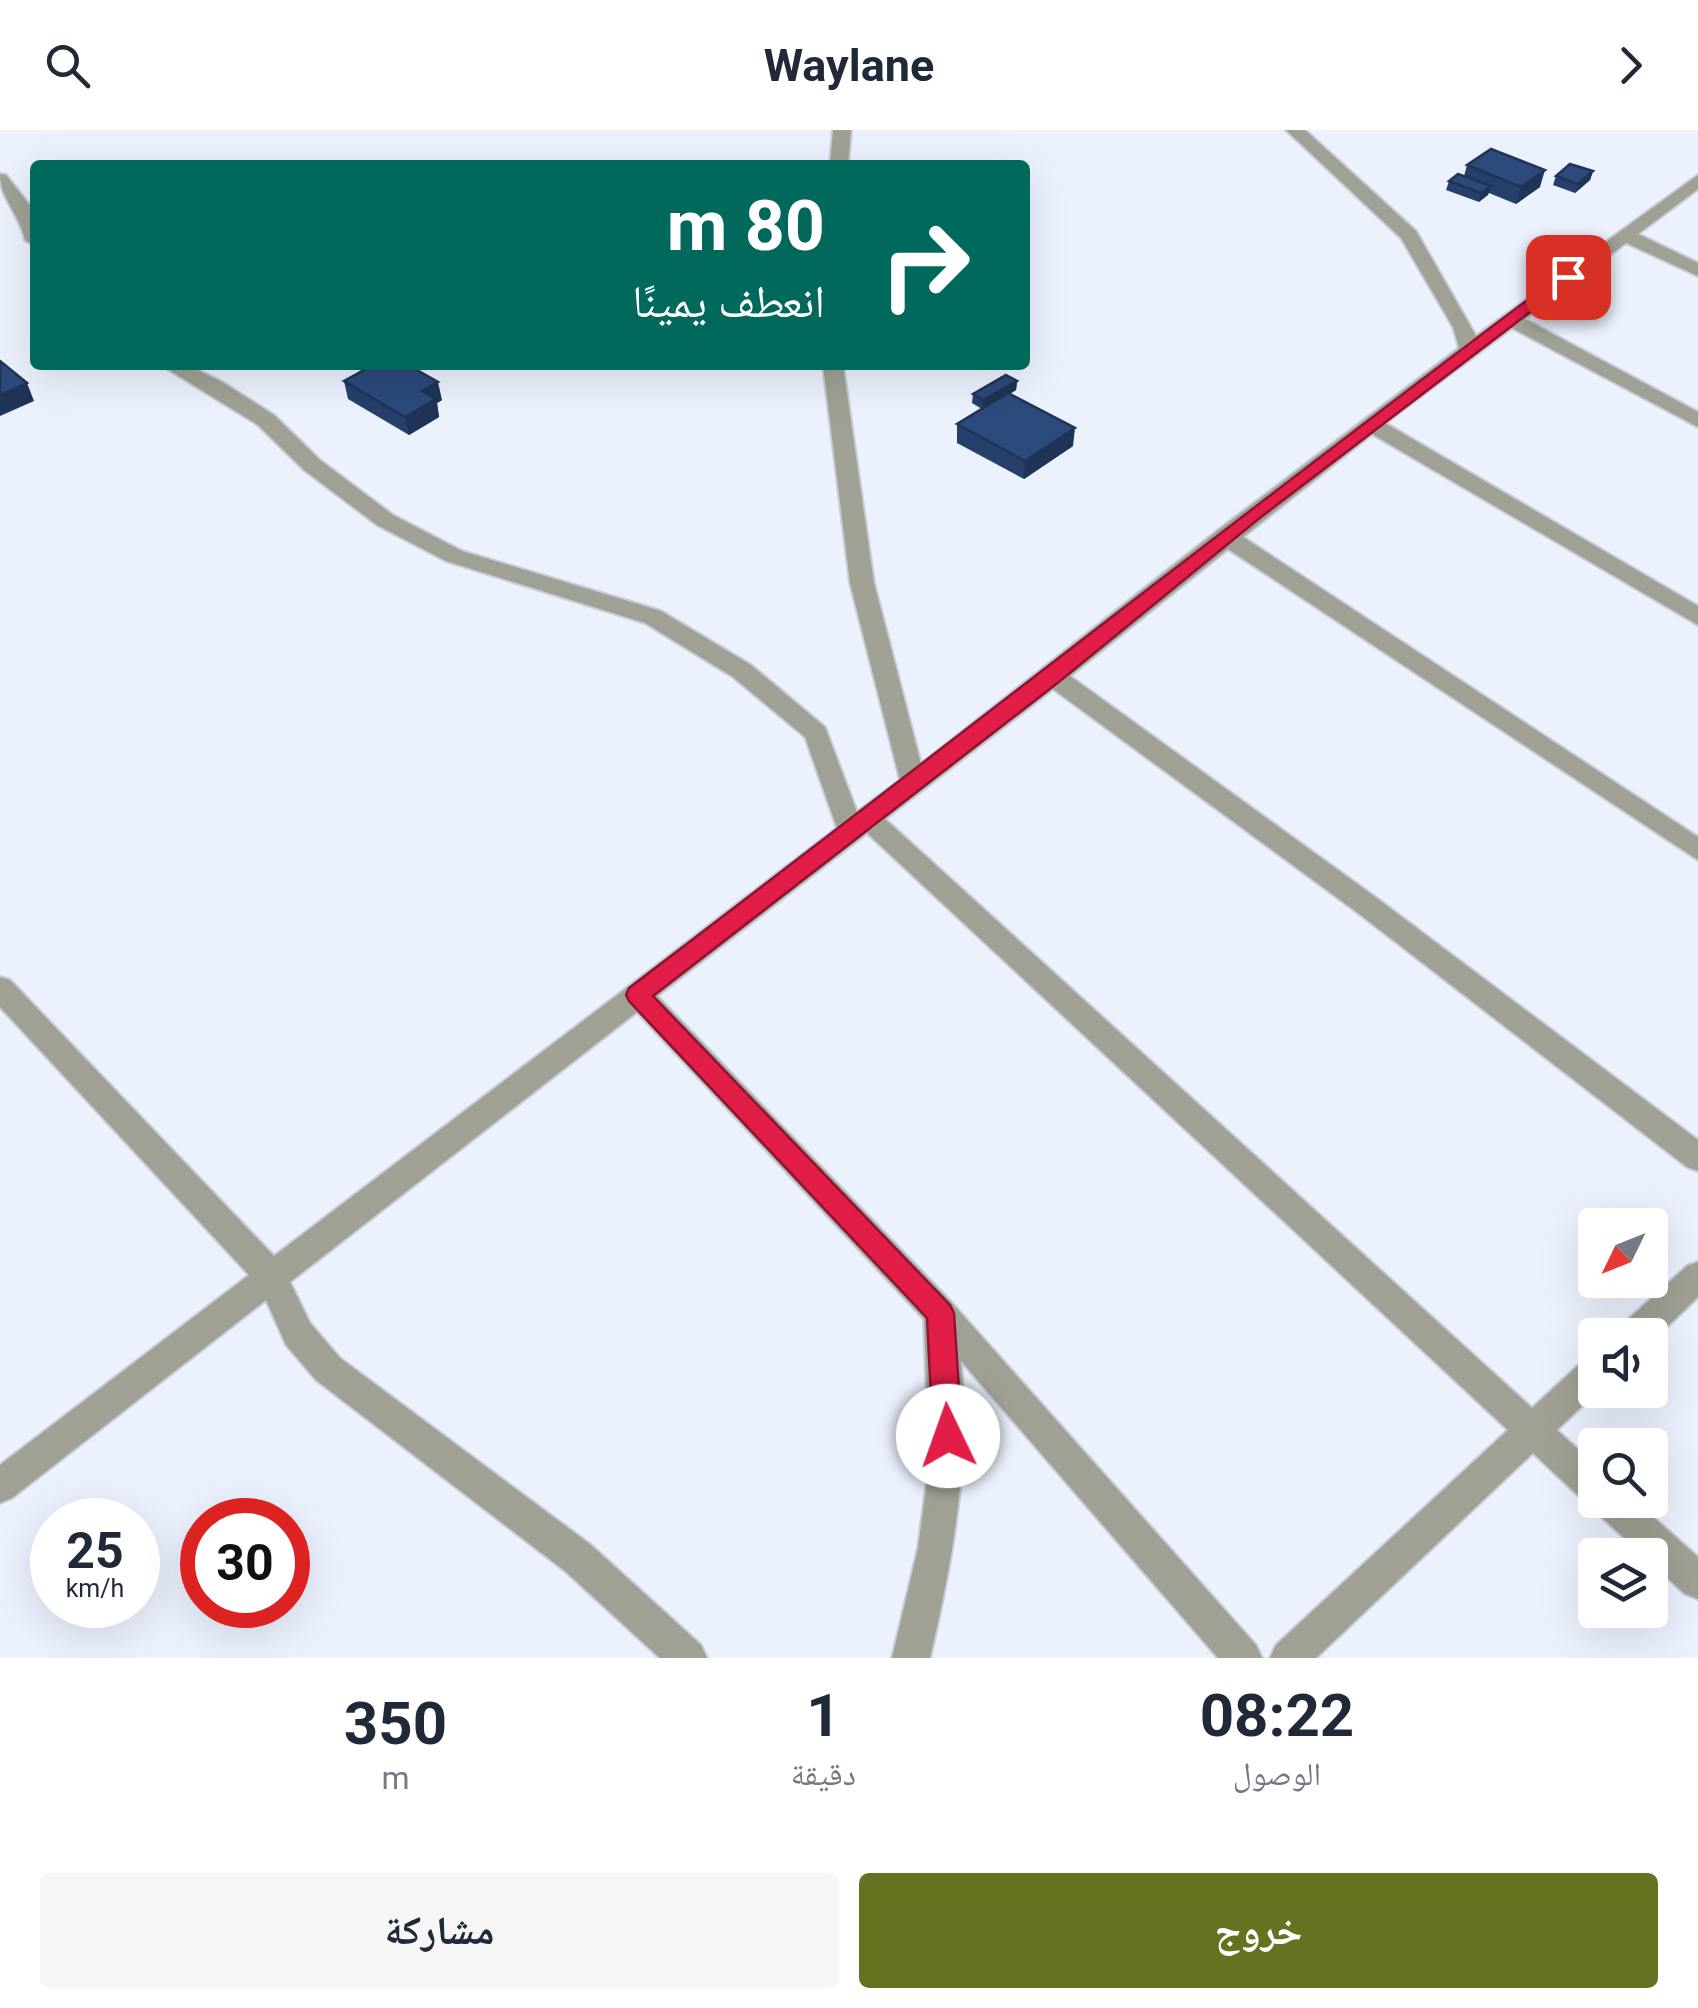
<!DOCTYPE html>
<html lang="ar">
<meta charset="utf-8">
<style>
body{margin:0;font-family:Roboto,"Noto Naskh Arabic",sans-serif;background:#f6f6f7;color:#1f2937;direction:rtl;height:100vh;display:flex;flex-direction:column;font-size:38px;white-space:nowrap}
*{box-sizing:border-box;margin:0}
p{font-size:32px;color:#747a83}
.icon{flex:none;width:55px;height:55px;fill:none;stroke:currentColor;stroke-width:2;stroke-linecap:round;stroke-linejoin:round}
.map{position:relative;height:1528px;overflow:hidden;direction:ltr}
.sheet{display:flex;flex-direction:column;background:#fff;flex:1}
.sheet>*{flex:none}
.top-card{position:absolute;left:30px;top:30px;width:1000px;height:210px;border-radius:10px;box-shadow:0 10px 40px #0002;direction:rtl;background:#00695c;color:#fff;overflow:hidden}
.needle{width:65px;rotate:227deg}
.fabs{position:absolute;left:1578px;top:1078px;display:grid;gap:20px}
.fabs a{display:grid;place-items:center;width:90px;height:90px;border-radius:10px;background:#fff;box-shadow:0 10px 40px #0002;font-size:50px}
.speed{position:absolute;left:30px;top:1368px;display:flex;gap:20px;font-size:50px;font-weight:700;text-align:center}
.speed>*{display:grid;place-content:center;width:130px;height:130px;border-radius:50%;background:#fff;box-shadow:0 10px 40px #0002;line-height:1}
.speed small{font-size:25px;font-weight:400}
.speed .limit{border:15px solid #d22;background:#fff;color:#111}
.pin{position:absolute;display:grid;place-items:center;width:85px;height:85px;color:#fff;margin:-42px;border-radius:20px;box-shadow:0 5px 15px #0006}
.me{position:absolute;width:110px;margin:-55px;rotate:357deg;stroke-linejoin:round;filter:drop-shadow(0 0 8px #0008)}
.turn{display:flex;align-items:center;gap:35px;height:210px;padding:0 40px;font-size:45px}
.turn .icon{width:130px;height:130px;stroke-width:2.5}
.turn b{display:block;font-size:70px;line-height:85px}
.eta{display:flex;justify-content:space-evenly;align-items:center;height:170px;text-align:center}
.eta b{font-size:60px;font-weight:700;line-height:70px}
.action{display:flex;gap:20px;margin-top:auto;padding:20px 40px}
.action a{flex:1;height:115px;border-radius:10px;background:#637320;color:#fff;font-size:40px;font-weight:700;line-height:115px;text-align:center}
.action a+a{background:#f6f6f7;color:#1f2937}
header{display:flex;justify-content:space-between;align-items:center;height:130px;padding:0 40px;background:#fff;font-size:45px;font-weight:700}
.map>svg:first-child{display:block}
</style>
<header><svg class="icon" aria-label="forward" viewBox="0 0 24 24"><path d="M9 5l7 7-7 7"/></svg>Waylane<svg class="icon" aria-label="search" viewBox="0 0 24 24"><circle cx="10" cy="10" r="6"/><path d="M15 15l6 6"/></svg></header>
<div class="map">
<svg width="1698" height="1528" viewBox="0 0 1698 1528">
<rect width="100%" height="100%" fill="#ebf2fe"/>
<g fill="none" stroke-linecap="round" stroke-linejoin="round">
<g stroke="#c7cdd9" stroke-width="4">
<g id="minor">
<polygon points="833,0 851,0 848,35 830,35"/>
<path d="M1286 0H1305L1416 101 1476 206 1698 45V59L1638 104 1698 133V146L1626 113 1525 189 1698 282V297L1512 198 1385 293 1698 476V495L1372 304 1243 407 1698 707V730L1228 419 1070 546 1378 769 1698 1010V1041L1687 1037 1358 783 1053 559 885 689 1532 1278 1583 1231 1595 1226V1260H1599L1557 1300 1595 1335V1370H1634L1698 1427V1469L1685 1464 1650 1432V1425H1643L1596 1382 1592 1374 1583 1370 1533 1323 1316 1528H1270L1276 1515 1508 1300 867 703 657 866 952 1173 1256 1515 1262 1528H1218L961 1231C970 1334 953 1428 930 1528H892L918 1418 929 1335 924 1189 637 882 290 1152 310 1193 340 1228 591 1415 701 1515 707 1528H660L565 1441 316 1250 286 1215 266 1170 12 1368 0 1373V1335L249 1145 0 877V847L10 850 274 1126 837 698 805 607 733 547 645 493 446 431 377 395 304 340 258 295 161 235H188L222 252 274 285 320 330 393 385 462 421 661 481 751 535 825 597 857 682 900 650 850 453 823 235H843L874 453 921 634 1217 401 1459 218 1453 197 1401 108Z"/>
<path d="M0 44 6 45 35 82V116L25 110C20 84 0 69 0 44Z"/>
<polygon points="1698,1132 1698,1167 1650,1213 1650,1205 1618,1205 1623,1194 1687,1136"/>
</g>
</g>
<use href="#minor" fill="#9ea194" fill-rule="evenodd"/>
</g>
<g fill="#26406b">
<polygon points="1467,35 1540,57 1516,74 1489,63 1479,72 1446,60 1449,51 1464,46"/>
<polygon points="1593,41 1590,50 1575,63 1553,55 1556,46"/>
<polygon points="344,251 442,270 437,273 439,287 409,305 348,269"/>
<polygon points="1017,251 1016,260 1010,264 1073,316 1024,349 957,313 957,294 982,279 972,273 973,264"/>
</g>
<g fill="#1f3457">
<polygon points="1545,40 1540,57 1516,74 1521,57"/>
<polygon points="1593,41 1590,50 1575,63 1578,54"/>
<polygon points="1491,56 1488,65 1479,72 1481,63"/>
<polygon points="1017,251 1016,260 982,279 983,270"/>
<polygon points="438,252 442,270 437,273 439,287 409,305 405,287 422,261"/>
<polygon points="27,253 34,271 0,286 0,265"/>
<polygon points="1075,298 1073,316 1024,349 1025,331"/>
</g>
<g fill="#2c4a7c" stroke="#1f3457" stroke-width="2.5">
<polygon points="1491,19 1545,40 1521,57 1467,35"/>
<polygon points="1570,34 1593,41 1578,54 1556,46"/>
<polygon points="1458,44 1491,56 1481,63 1449,51"/>
<polygon points="0,231 27,253 0,265"/>
<polygon points="373,235 408,235 438,252 422,261 436,269 405,287 344,251"/>
<polygon points="1006,245 1017,251 983,270 973,264"/>
<polygon points="1008,263 1075,298 1025,331 957,294"/>
</g>
<path fill="#e11d48" stroke="#92132f" stroke-width="2.5" d="M1562 144 1576 147 1261 387 1060 551 653 866 950 1175 954 1183 962 1306 958 1315 948 1319 938 1315 933 1306 927 1188 629 871 626 865 629 858C941 621 1249 378 1562 144Z"/>
</svg>
<div class="fabs">
<a><svg class="needle" viewBox="-14 -14 28 28"><path d="M0-13l5 13h-10z" fill="#e53935"/><path d="M0 13l5-13h-10z" fill="#747a83"/></svg></a>
<a><svg class="icon" aria-label="sound" viewBox="0 0 24 24"><path d="M4 9h4l5-4v14l-5-4H4zM17 9q2 3 0 6"/></svg></a>
<a><svg class="icon" aria-label="search" viewBox="0 0 24 24"><circle cx="10" cy="10" r="6"/><path d="M15 15l6 6"/></svg></a>
<a><svg class="icon" aria-label="layers" viewBox="0 0 24 24"><path d="M12 4l9 5-9 5-9-5zM3 14l9 5 9-5"/></svg></a>
</div>
<div class="speed"><div>25<small>km/h</small></div><div class="limit">30</div></div>
<div class="pin" style="left:1568px;top:147px;background:#d93025"><svg class="icon" aria-label="arrive" viewBox="0 0 24 24"><path d="M6 21V4h12l-3 4 3 4H6"/></svg></div>
<svg class="me" style="left:948px;top:1306px" viewBox="-20 -20 40 40"><circle r="19" fill="#fff"/><path d="M0-13L10 11 0 6-10 11z" fill="#e11d48"/></svg>
<div class="top-card">
<div class="turn"><svg class="icon" aria-label="right" viewBox="0 0 24 24"><path d="M7 20v-9h11M14 6l5 5-5 5"/></svg><div><b>80 m</b>انعطف يمينًا</div></div>
</div>
</div>
<section class="sheet">
<div class="eta">
<div><b>08:22</b><p>الوصول</p></div>
<div><b>1</b><p>دقيقة</p></div>
<div><b>350</b><p>m</p></div>
</div>
<div class="action"><a>خروج</a><a>مشاركة</a></div>
</section>
